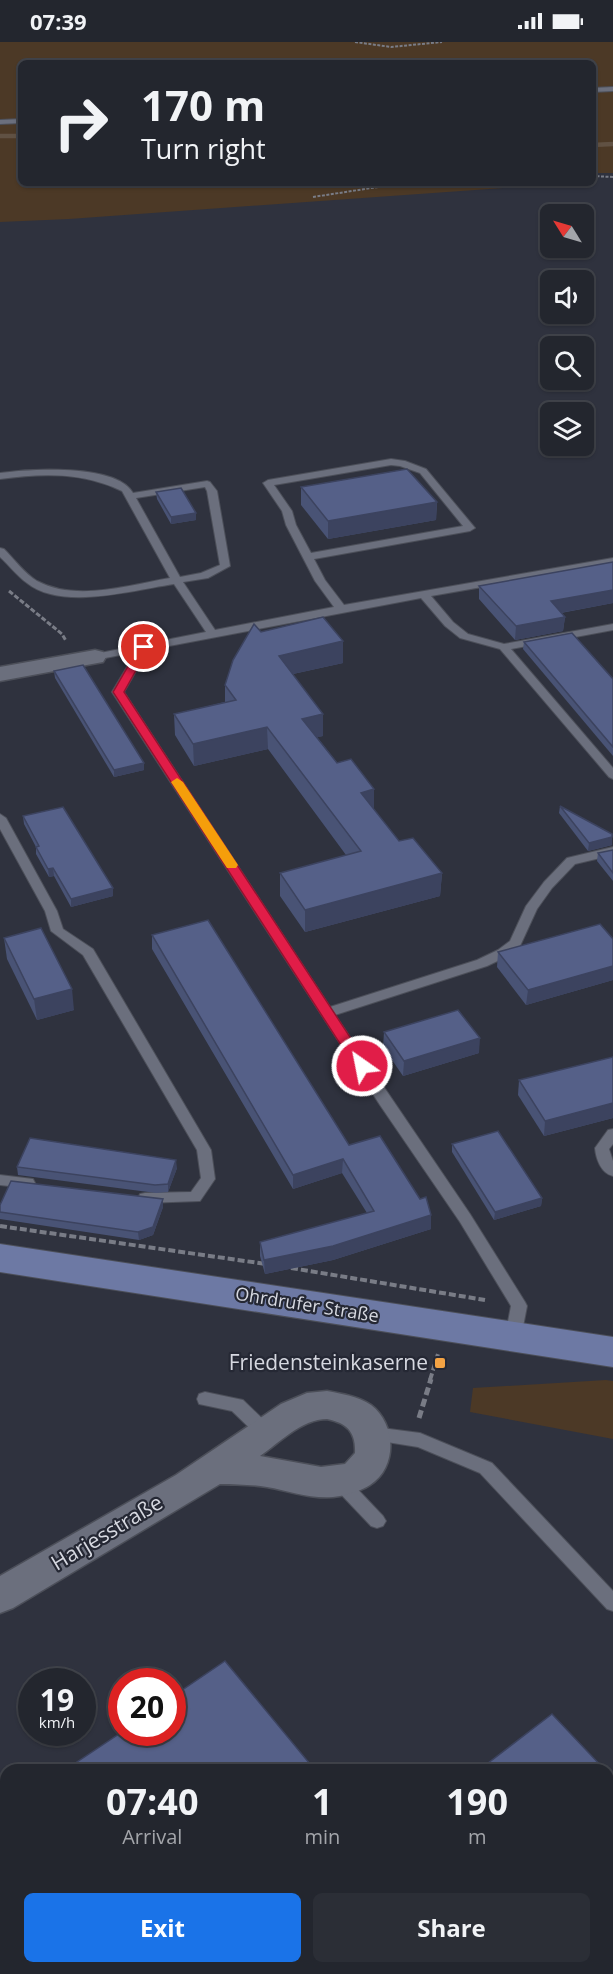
<!DOCTYPE html>
<meta charset="utf-8">
<style>
body{margin:0;font-family:"Open Sans",sans-serif;background:#2b2e36;color:#f1f3f6;height:100vh;display:flex;flex-direction:column;font-size:22px;white-space:nowrap}
*{box-sizing:border-box;margin:0}
p{font-size:20px;color:#a3a5aa}
.icon{flex:none;width:33px;height:33px;fill:none;stroke:currentColor;stroke-width:2;stroke-linecap:round;stroke-linejoin:round}
.map{position:relative;flex:1;overflow:hidden}
.details{position:absolute;left:0px;top:1722px;width:614px;height:210px;display:flex;flex-direction:column;background:#23262e;border-radius:18px 18px 0 0;box-shadow:0 2px 4px #0004,0 0 0 2px #40434a}
.details>*{flex:none}
.banner{position:absolute;left:18px;top:18px;width:578px;height:126px;border-radius:9px;box-shadow:0 2px 4px #0004,0 0 0 2px #40434a;background:#23262e;color:#f1f3f6;overflow:hidden}
.needle{width:39px;rotate:307deg}
.fabs{position:absolute;left:540px;top:162px;display:grid;gap:12px}
.fabs a{display:grid;place-items:center;width:54px;height:54px;border-radius:9px;background:#23262e;box-shadow:0 2px 4px #0004,0 0 0 2px #40434a;font-size:30px}
.speed{position:absolute;left:18px;top:1626px;display:flex;gap:12px;font-size:30px;font-weight:700;text-align:center}
.speed>*{display:grid;place-content:center;width:78px;height:78px;border-radius:50%;background:#23262e;box-shadow:0 2px 4px #0004,0 0 0 2px #40434a;line-height:1}
.speed small{font-size:15px;font-weight:400}
.speed .limit{border:9px solid #d22;background:#fff;color:#111}
.pin{position:absolute;display:grid;place-items:center;width:51px;height:51px;color:#fff;margin:-26px;border:3px solid #fff;border-radius:50%;box-shadow:0 2px 6px #0007}
.me{position:absolute;width:66px;margin:-33px;rotate:327deg;stroke-linejoin:round;filter:drop-shadow(0 0 4px #0008)}
.turn{display:flex;align-items:center;gap:21px;height:126px;padding:0 24px;font-size:27px}
.turn .icon{width:78px;height:78px;stroke-width:2.5}
.turn b{display:block;font-size:42px;line-height:51px}
.eta{display:flex;justify-content:space-evenly;align-items:center;height:102px;text-align:center}
.eta b{font-size:36px;font-weight:700;line-height:42px}
.primary-button{display:flex;gap:12px;margin-top:auto;padding:12px 24px}
.primary-button a{flex:1;height:69px;border-radius:9px;background:#1a73e8;color:#fff;font-size:24px;font-weight:700;line-height:69px;text-align:center}
.primary-button a+a{background:#2b2e36;color:#f1f3f6}
.status{display:flex;justify-content:space-between;align-items:center;height:42px;padding:0 30px;background:#23262e;direction:ltr}
.status svg{height:16px;fill:currentColor}
.map>svg:first-child{display:block}
</style>
<div class="status"><b>07:39</b><svg viewBox="0 0 49 12"><path d="M0 12V9h3v3zM5 12V6h3v6zM10 12V3h3v9zM15 12V0h3v12zM26 1h20v11H26zM47 4h2v5h-2z"/></svg></div>
<div class="map">
<svg width="613" height="1932" viewBox="0 0 613 1932">
<rect width="100%" height="100%" fill="#2f323e"/>
<g fill="#4c3926">
<polygon points="0,0 613,0 613,131 593,131 592,21 21,21 21,141 572,141 69,177 0,180"/>
<polygon points="606,1338 613,1339 613,1397 470,1370 473,1346"/>
</g>
<g fill="none" stroke-linecap="round" stroke-linejoin="round">
<g stroke="#605143" stroke-width="4.5">
<polyline points="0,94 21,94"/>
<polyline points="592,103 613,102"/>
</g>
<g stroke="#4c4f59" stroke-width="2">
<g id="service">
<polygon points="613,45 613,49 592,50 592,46"/>
<polygon points="21,77 21,81 0,82 0,78"/>
<path d="M391 417 405 419 426 427 475 486 470 489 314 517 325 538 344 563 613 516V522L431 554 453 580 468 592 504 602 613 582V588L511 607 613 726V737L609 735 500 607 460 596 445 584 421 556 148 608 124 650 330 965 477 918 498 908 510 899 526 864 544 840 567 816 613 805V813L575 822 552 846 537 867 520 904 508 914 487 924 335 973 470 1172 525 1260 527 1264 521 1295 519 1299 513 1301 507 1299 505 1295 511 1264 460 1180 380 1063 112 650 136 610 95 618 90 615 95 612 206 590 174 542C133 548 62 569 27 541 17 534 9 523 0 515V506L4 507C14 517 25 532 37 539 76 560 129 543 170 536L122 449C83 430 43 431 0 437V431C29 427 116 421 133 451L207 439 210 440 217 449 230 524 208 536 183 540 215 588 334 565 315 539 286 483 282 469 263 441 268 438ZM391 423 400 424 420 431 463 484 311 511 296 483 292 469 274 443ZM205 445 207 449 220 523 201 531 180 535 136 456Z"/>
<polygon points="0,772 6,776 57,869 63,887 93,907 211,1108 215,1137 200,1159 145,1161 140,1160 138,1156 140,1152 145,1151 191,1150 201,1136 197,1108 83,913 51,889 45,869 0,787"/>
<path d="M613 1087V1102L609 1107 613 1119V1134C601 1131 596 1117 595 1106L608 1088Z"/>
<polygon points="0,1133 33,1137 35,1141 33,1145 28,1146 0,1143"/>
<polygon points="205,1350 243,1358 272,1386 274,1391 272,1396 266,1398 260,1396 232,1369 199,1362 197,1357 199,1352"/>
<polygon points="374,1385 420,1391 492,1421 613,1549 613,1569 607,1567 480,1431 418,1405 368,1397 366,1392 368,1387"/>
<polygon points="340,1433 346,1435 383,1474 386,1479 383,1484 377,1486 371,1484 334,1445 331,1440 334,1435"/>
</g>
</g>
<g stroke="#4c4f59" stroke-width="3">
<g id="minor">
<polygon points="95,608 103,610 106,615 103,620 0,639 0,625"/>
<path d="M327 1349C342 1352 358 1354 371 1363 396 1382 398 1425 370 1443 363 1448 349 1452 340 1454 316 1459 290 1449 267 1445 251 1442 236 1443 220 1442L13 1566 0 1571V1534L176 1433 281 1362 307 1351ZM327 1377C347 1381 356 1390 355 1411L345 1422 321 1425 260 1414C280 1400 302 1377 327 1377Z"/>
</g>
</g>
<g stroke="#4c4f59" stroke-width="2">
<polygon id="primary" points="0,1202 613,1295 613,1325 0,1230"/>
</g>
<g stroke="#797c86" stroke-width="2" stroke-dasharray="3 1.5" stroke-linecap="butt">
<polyline points="355,0 391,5 442,0"/>
<polyline points="592,134 613,135"/>
<polyline points="313,155 378,145 440,141"/>
</g>
<polyline stroke="#797c86" stroke-width="3" stroke-dasharray="5 2" stroke-linecap="butt" points="9,549 62,592 66,599"/>
<g stroke="#797c86" stroke-width="4" stroke-dasharray="7 3" stroke-linecap="butt">
<polyline points="0,1184 266,1222"/>
<polyline points="291,1226 485,1258"/>
<polyline points="430,1338 438,1312"/>
</g>
<polyline stroke="#797c86" stroke-width="5" stroke-dasharray="8 4" stroke-linecap="butt" points="419,1376 431,1337"/>
<use href="#service" fill="#6b6f7d" fill-rule="evenodd"/>
<use href="#minor" fill="#6b6f7d" fill-rule="evenodd"/>
<use href="#primary" fill="#6d79a4" fill-rule="evenodd"/>
</g>
<g fill="#495375">
<polygon points="301,445 437,460 436,478 328,497 301,463"/>
<polygon points="156,450 196,478 171,482 157,457"/>
<polygon points="613,520 613,561 561,571 565,575 563,589 515,598 479,557 479,544"/>
<polygon points="261,590 343,599 343,621 293,632 323,694 317,695 399,799 442,831 440,854 305,890 280,854 280,831 346,813 268,707 194,724 175,693 174,672 225,660 225,643"/>
<polygon points="524,600 613,637 613,714 523,607"/>
<polygon points="54,629 144,721 144,728 114,735 55,636"/>
<polygon points="560,764 612,795 612,803 588,809 559,771"/>
<polygon points="23,774 113,854 71,865 54,834 49,835 36,812 36,805 24,782"/>
<polygon points="613,808 613,839 597,819 598,811"/>
<polygon points="152,893 349,1103 420,1157 431,1173 431,1187 333,1218 265,1232 260,1214 260,1200 367,1171 342,1131 293,1147 152,907"/>
<polygon points="4,896 74,968 37,978 7,917"/>
<polygon points="613,897 613,938 526,963 497,925 498,910"/>
<polygon points="384,990 479,1011 403,1034 383,1005"/>
<polygon points="613,1015 613,1076 544,1094 518,1053 519,1038"/>
<polygon points="452,1102 542,1156 541,1164 494,1178 452,1110"/>
<polygon points="17,1125 177,1126 168,1150 156,1151 18,1133"/>
<polygon points="0,1163 163,1165 153,1193 139,1198 0,1177"/>
</g>
<g fill="#3c435f">
<polygon points="437,460 436,478 328,497 328,479"/>
<polygon points="196,471 196,478 171,482 171,475"/>
<polygon points="613,548 613,561 549,573 551,559"/>
<polygon points="565,575 563,589 515,598 516,584"/>
<polygon points="343,599 343,621 279,635 279,614"/>
<polygon points="323,672 323,694 302,699 302,677"/>
<polygon points="267,685 268,707 194,724 193,702"/>
<polygon points="144,721 144,728 114,735 114,728"/>
<polygon points="374,747 374,769 361,751"/>
<polygon points="612,795 612,803 588,809 589,801"/>
<polygon points="53,826 54,834 49,835 48,827"/>
<polygon points="442,831 440,854 305,890 305,868"/>
<polygon points="113,846 113,854 71,865 71,857"/>
<polygon points="613,924 613,938 526,963 528,948"/>
<polygon points="72,947 74,968 37,978 34,957"/>
<polygon points="480,996 479,1011 403,1034 404,1019"/>
<polygon points="613,1061 613,1076 544,1094 545,1079"/>
<polygon points="343,1117 342,1131 293,1147 293,1133"/>
<polygon points="176,1118 177,1126 168,1150 168,1142"/>
<polygon points="542,1156 541,1164 494,1178 495,1170"/>
<polygon points="163,1157 163,1165 153,1193 139,1198 138,1190"/>
<polygon points="431,1173 431,1187 333,1218 265,1232 264,1218"/>
</g>
<g fill="#556088" stroke="#3c435f" stroke-width="1.5">
<polygon points="407,427 437,460 328,479 301,445"/>
<polygon points="181,446 196,471 171,475 156,450"/>
<polygon points="613,520 613,548 551,559 565,575 516,584 479,544"/>
<polygon points="323,575 343,599 279,614 323,672 302,677 337,721 351,717 374,747 361,751 399,799 413,796 442,831 305,868 280,831 361,809 267,685 193,702 174,672 236,658 225,643 233,618 254,582 261,590"/>
<polygon points="572,591 613,637 613,705 524,600"/>
<polygon points="83,623 144,721 114,728 54,629"/>
<polygon points="560,764 612,792 612,795 589,801"/>
<polygon points="63,765 113,846 71,857 53,826 48,827 36,805 39,804 23,774"/>
<polygon points="613,808 613,831 598,811"/>
<polygon points="208,878 349,1103 380,1094 420,1157 426,1155 431,1173 333,1204 264,1218 260,1200 374,1169 343,1117 293,1133 152,893"/>
<polygon points="600,882 613,897 613,924 528,948 498,910"/>
<polygon points="41,886 72,947 34,957 4,896"/>
<polygon points="458,968 480,996 404,1019 384,990"/>
<polygon points="613,1015 613,1061 545,1079 519,1038"/>
<polygon points="498,1089 542,1156 495,1170 452,1102"/>
<polygon points="30,1096 176,1118 168,1142 155,1143 17,1125"/>
<polygon points="11,1139 163,1157 153,1185 138,1190 0,1170 0,1163"/>
<polygon points="225,1619 315,1728 65,1728 122,1690 172,1690 172,1655"/>
<polygon points="552,1672 605,1728 479,1728"/>
<polygon points="608,1731 613,1736 613,1932 0,1932 0,1772 6,1768 6,1926 608,1926"/>
</g>
<polygon fill="#e11d48" stroke="#92132f" stroke-width="1.5" points="144,602 149,605 124,650 367,1021 369,1024 367,1028 357,1028 113,650 139,605"/>
<polygon fill="#f59e0b" points="177,736 183,740 238,823 236,826 227,826 225,823 171,740"/>
<rect fill="#f4a344" stroke="#252834" stroke-width="2" x="434" y="1315" width="12" height="12" rx="3"/>
<g text-anchor="middle" stroke-width="4.5" stroke-linejoin="round" paint-order="stroke">
<g font-size="18" fill="#d6d8e0" stroke="#252834">
<text transform="translate(307 1263) rotate(9)" y="6">Ohrdrufer Straße</text>
</g>
<g font-size="21" fill="#d6d8e0" stroke="#252834" text-anchor="end">
<text x="428" y="1328">Friedensteinkaserne</text>
</g>
<g font-size="21" fill="#d6d8e0" stroke="#252834">
<text transform="translate(107 1491) rotate(-31)" y="7">Harjesstraße</text>
</g>
</g>
</svg>
<div class="fabs">
<a><svg class="needle" viewBox="-14 -14 28 28"><path d="M0-13l5 13h-10z" fill="#e53935"/><path d="M0 13l5-13h-10z" fill="#a3a5aa"/></svg></a>
<a><svg class="icon" aria-label="sound" viewBox="0 0 24 24"><path d="M4 9h4l5-4v14l-5-4H4zM17 9q2 3 0 6"/></svg></a>
<a><svg class="icon" aria-label="search" viewBox="0 0 24 24"><circle cx="10" cy="10" r="6"/><path d="M15 15l6 6"/></svg></a>
<a><svg class="icon" aria-label="layers" viewBox="0 0 24 24"><path d="M12 4l9 5-9 5-9-5zM3 14l9 5 9-5"/></svg></a>
</div>
<div class="speed"><div>19<small>km/h</small></div><div class="limit">20</div></div>
<div class="pin" style="left:144px;top:605px;background:#d93025"><svg class="icon" aria-label="arrive" viewBox="0 0 24 24"><path d="M6 21V4h12l-3 4 3 4H6"/></svg></div>
<svg class="me" style="left:362px;top:1024px" viewBox="-20 -20 40 40"><circle r="17" fill="#e11d48" stroke="#fff" stroke-width="3"/><path d="M0-11L8 9 0 5-8 9z" fill="#fff"/></svg>
<div class="banner">
<div class="turn"><svg class="icon" aria-label="right" viewBox="0 0 24 24"><path d="M7 20v-9h11M14 6l5 5-5 5"/></svg><div><b>170 m</b>Turn right</div></div>
</div>
<section class="details">
<div class="eta">
<div><b>07:40</b><p>Arrival</p></div>
<div><b>1</b><p>min</p></div>
<div><b>190</b><p>m</p></div>
</div>
<div class="primary-button"><a>Exit</a><a>Share</a></div>
</section>
</div>
